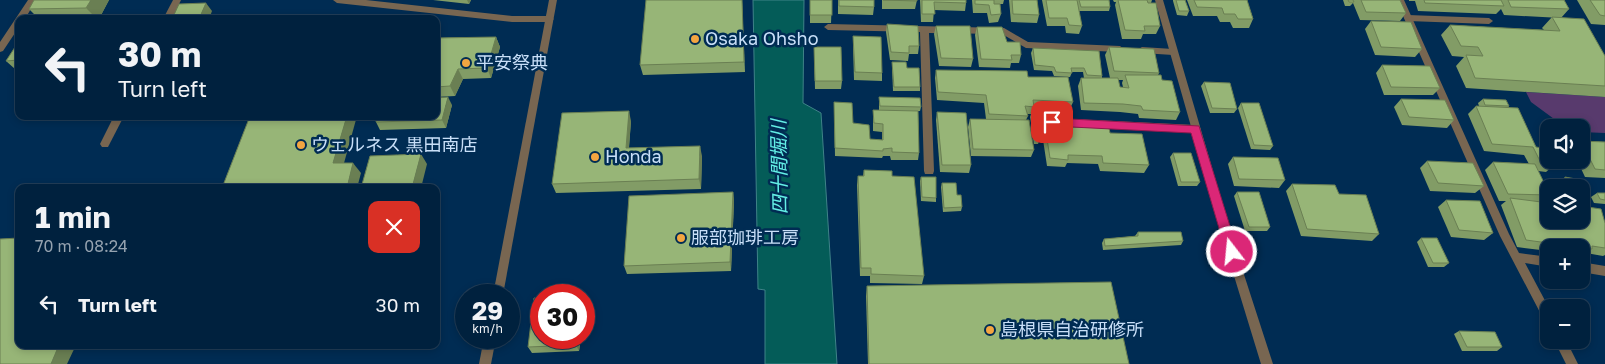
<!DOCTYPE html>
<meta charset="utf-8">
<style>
body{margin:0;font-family:"Golos Text","Noto Sans JP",sans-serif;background:#0e2e49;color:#f1f3f6;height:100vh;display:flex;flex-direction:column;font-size:19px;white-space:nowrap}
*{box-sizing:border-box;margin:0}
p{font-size:16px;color:#95a3b0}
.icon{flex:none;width:28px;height:28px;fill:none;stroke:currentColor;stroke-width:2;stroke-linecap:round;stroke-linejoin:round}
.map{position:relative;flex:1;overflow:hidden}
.drawer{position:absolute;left:15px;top:184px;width:425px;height:165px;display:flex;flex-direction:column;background:#00213e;border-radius:10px;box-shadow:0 2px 8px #0003,0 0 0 1px #223e58}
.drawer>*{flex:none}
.banner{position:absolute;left:15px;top:15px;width:425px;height:105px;border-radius:10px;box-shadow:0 2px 8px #0003,0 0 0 1px #223e58;background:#00213e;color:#f1f3f6;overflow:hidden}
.buttons{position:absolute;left:1540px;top:119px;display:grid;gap:10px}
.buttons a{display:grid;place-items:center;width:50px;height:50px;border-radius:10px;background:#00213e;box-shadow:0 2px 8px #0003,0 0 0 1px #223e58;font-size:25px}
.speed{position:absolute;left:455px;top:284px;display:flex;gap:10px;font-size:25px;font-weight:700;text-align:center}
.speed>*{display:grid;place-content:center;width:65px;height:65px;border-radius:50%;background:#00213e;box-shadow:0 2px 8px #0003,0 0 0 1px #223e58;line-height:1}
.speed small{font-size:12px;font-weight:400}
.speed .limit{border:8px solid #d22;background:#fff;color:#111}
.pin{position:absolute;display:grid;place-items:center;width:42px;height:42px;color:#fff;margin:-21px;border-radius:10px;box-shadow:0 2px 8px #0006}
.me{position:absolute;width:55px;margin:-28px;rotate:344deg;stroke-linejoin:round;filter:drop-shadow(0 0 4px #0008)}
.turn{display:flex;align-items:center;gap:18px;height:105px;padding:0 20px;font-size:22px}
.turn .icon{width:65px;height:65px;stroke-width:2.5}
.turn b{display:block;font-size:35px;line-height:42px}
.round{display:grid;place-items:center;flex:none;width:52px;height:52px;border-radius:10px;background:#0e2e49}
.summary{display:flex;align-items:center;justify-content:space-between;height:85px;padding:0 20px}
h1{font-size:30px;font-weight:700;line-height:38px}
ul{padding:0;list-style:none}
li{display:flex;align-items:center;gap:15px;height:70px;padding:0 20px}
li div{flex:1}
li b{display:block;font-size:19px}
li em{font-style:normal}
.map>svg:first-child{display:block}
</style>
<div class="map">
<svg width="1605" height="364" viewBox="0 0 1605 364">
<rect width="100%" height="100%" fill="#002c53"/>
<polygon fill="#583a6d" points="1526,92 1605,97 1605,133 1581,132 1581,128 1565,127 1531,102"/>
<polygon fill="#045c58" stroke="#3f8388" points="753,0 804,0 803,103 821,113 837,364 765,364 765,290 758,289"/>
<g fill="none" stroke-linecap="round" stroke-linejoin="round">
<g fill="#786651" fill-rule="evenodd">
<polygon points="173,0 181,0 172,19 163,19"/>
<polygon points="1408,15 1489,18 1493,21 1489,24 1408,21 1404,18"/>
<polygon points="828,24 1004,28 1028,42 1120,46 1124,49 1120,52 1026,48 1002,34 929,33 934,171 933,174 925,174 924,171 920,32 828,30 824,27"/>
<polygon points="1142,47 1173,49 1178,52 1173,55 1142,53 1137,50"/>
<polygon points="114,116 124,116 108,147 102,147 100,144"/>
<polygon points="1052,118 1196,125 1201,129 1196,133 1052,126 1047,122"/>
</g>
<g fill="#786651" fill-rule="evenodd">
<polygon points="28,0 36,0 25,19 19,19 19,27 3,51 0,52 0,42"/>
<polygon points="333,0 366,0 512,16 550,16 554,19 550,22 512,22 337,3"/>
<polygon points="1155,0 1163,0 1237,253 1273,364 1261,364 1227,253"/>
<polygon points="1396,0 1404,0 1509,234 1519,253 1549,257 1549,267 1525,263 1549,308 1549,323 1545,322 1500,236"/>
<polygon points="1581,262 1605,266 1605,276 1581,272"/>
<polygon points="1554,340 1566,340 1578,364 1566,364"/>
</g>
<g fill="#786651" fill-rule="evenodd">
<polygon points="549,0 557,0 503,295 493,295"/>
<polygon points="484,338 496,338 491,364 479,364"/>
</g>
</g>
<g fill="#829c66" fill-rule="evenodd">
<polygon points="109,0 101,15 106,19 39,19 29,9"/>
<polygon points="433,0 471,0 469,4"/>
<polygon points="742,0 745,72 643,75 640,65"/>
<polygon points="810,0 832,0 831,23 810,23"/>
<polygon points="838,0 874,7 873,15 838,14"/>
<polygon points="882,0 917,0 915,9 882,9"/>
<polygon points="920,0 966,0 966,3 965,11 934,10 933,22 921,22"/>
<polygon points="972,0 1004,0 1003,4 994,4 1001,14 998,22 989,23 987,13 973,13"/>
<polygon points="1009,0 1037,0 1039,15 1037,23 1011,22"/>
<polygon points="1042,0 1109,0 1110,7 1109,11 1079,11 1082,26 1079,34 1066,33 1065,26 1047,26"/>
<polygon points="1113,0 1152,0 1151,3 1160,26 1156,34 1143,34 1141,39 1122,39 1115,5 1116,2 1114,2"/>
<polygon points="1173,0 1185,0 1189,11 1187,16 1177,15 1173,1"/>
<polygon points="1187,0 1247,0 1253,19 1249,28 1233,28 1230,22 1220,22 1217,16 1193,16"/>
<polygon points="1343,0 1400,0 1406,13 1400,21 1360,20 1353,3 1350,6 1345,6"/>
<polygon points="1409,0 1564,0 1569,9 1561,18 1504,15 1501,9 1496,14 1418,11 1415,1 1409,1"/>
<polygon points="1577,0 1605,0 1605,25 1591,24"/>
<polygon points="1552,17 1605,56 1605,97 1466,88 1456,66 1464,57 1452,56 1441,35 1450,25 1544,30 1542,28"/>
<polygon points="1371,21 1422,49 1415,57 1375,55 1365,29"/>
<polygon points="887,24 919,46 918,54 909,54 908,61 890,60 886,32"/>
<polygon points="936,26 973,59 971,67 939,66 934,34"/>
<polygon points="977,27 1007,42 1021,55 1019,63 1011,63 1010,68 979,67 975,35"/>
<polygon points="853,36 882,73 882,81 854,80 853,44"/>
<polygon points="496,37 500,47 491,78 463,79 455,96 436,97 436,38"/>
<polygon points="19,43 19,69 15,69 6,61"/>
<polygon points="814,47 842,81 841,89 815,89"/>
<path d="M1109 47 1159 73 1158 75 1162 80 1180 112 1176 120 1139 118 1138 114 1120 112 1081 110 1078 86 1081 78H1084L1083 72H1072L1070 77 1054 76 1052 71 1034 70 1031 53 1033 48 1099 51 1102 76V78H1110L1105 55ZM1118 80H1123L1122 83 1123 87H1120Z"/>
<polygon points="892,62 907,68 920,87 920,91 893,91 892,67"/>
<polygon points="1382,65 1440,88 1433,95 1384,95 1376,73"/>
<polygon points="936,70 1028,77 1073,102 1070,109 1033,108 1032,112 1044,119 1043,124 1040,124 1042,132 1040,137 1039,137 1040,139 1038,144 1034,144 1031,126 1032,123 1031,123 1030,117 1031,114 1027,114 1028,116 1026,120 1034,150 1031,157 971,156 968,127 970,119 986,119 984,103 937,100 935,78"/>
<polygon points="1204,82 1237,109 1234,113 1210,113 1201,86"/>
<polygon points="879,97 921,107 920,111 918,111 919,153 918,160 891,160 890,156 883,156 882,158 835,156 834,102 853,123 870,139 882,140 882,132 873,131 873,110 879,110"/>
<polygon points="1401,99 1454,120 1447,128 1402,125 1394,107"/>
<polygon points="1483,99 1509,106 1508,108 1536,147 1555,164 1546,172 1538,171 1549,193 1549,196 1541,202 1546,202 1549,200 1549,220 1605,223 1605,255 1603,256 1586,253 1581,256 1581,248 1549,248 1549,251 1517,247 1501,205 1506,201 1499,201 1485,170 1493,162 1529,164 1524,155 1484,151 1468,114 1476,106 1479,106 1478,103"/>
<polygon points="1241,103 1273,146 1270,150 1251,149 1238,108"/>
<polygon points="452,105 446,128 380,130 376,122"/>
<polygon points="937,112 971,165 969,173 940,172 936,120"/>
<polygon points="134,116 167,116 166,117 136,118"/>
<polygon points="631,121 629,148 702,156 701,189 556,193 552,184"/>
<polygon points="1045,126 1110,133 1149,165 1144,173 1100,171 1098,164 1067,163 1065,167 1047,166 1042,133"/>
<polygon points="1581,141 1605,142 1605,178 1585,177 1577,160 1581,160"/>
<polygon points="1173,153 1200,182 1197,186 1178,186 1170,157"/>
<polygon points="1233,157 1285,180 1279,188 1234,186 1228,164"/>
<polygon points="1427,161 1484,186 1475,193 1430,191 1420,168"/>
<polygon points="864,170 892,176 924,276 922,284 870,283 870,276 860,276 857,185 858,176 863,176"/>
<polygon points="921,177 936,198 936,202 921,201 920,181"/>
<polygon points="1565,177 1579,185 1576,188 1562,188 1560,182"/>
<polygon points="942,183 957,195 962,207 961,211 943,212 941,187"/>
<polygon points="1292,184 1379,234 1372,241 1301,236 1286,191"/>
<polygon points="733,192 734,202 731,271 627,274 624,266"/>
<polygon points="1237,192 1270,227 1267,231 1245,231 1234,196"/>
<polygon points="1597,193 1605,193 1605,204 1594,203 1591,197"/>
<polygon points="1446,200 1493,233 1484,240 1451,237 1438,207"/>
<polygon points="1138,232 1183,241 1181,245 1103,250 1102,243 1104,239 1135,236"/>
<polygon points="1421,238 1449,263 1444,267 1428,267 1417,242"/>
<polygon points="867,286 1129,364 868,364 866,296"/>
<polygon points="1459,331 1502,347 1497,351 1462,351 1454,334"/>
<polygon points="541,338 581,338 579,351 532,353 528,347"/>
</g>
<g fill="#6a7f53">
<polygon points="91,0 109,0 99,19 97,19 86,8"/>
<polygon points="467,0 471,0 469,4"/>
<polygon points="206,3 212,11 209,19 199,19"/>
<polygon points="102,15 106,19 100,19"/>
<polygon points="496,37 500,47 491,78 487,68"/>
<polygon points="458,69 463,79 455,96 450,86"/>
<polygon points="448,97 452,105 446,128 442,120"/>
<polygon points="629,111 631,121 628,158 626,148"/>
<polygon points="347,116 357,116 341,174 333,163"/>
<polygon points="700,146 702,156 701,189 699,179"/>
<polygon points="421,154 427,164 421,188 412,188"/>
<polygon points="353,163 361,173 357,188 347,188"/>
<polygon points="733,192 734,202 731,271 730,262"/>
<polygon points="577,338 581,338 579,351 576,345"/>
<polygon points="59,345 76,345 67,364 51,364"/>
</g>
<g fill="#97b577" stroke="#6a7f53">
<polygon points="34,0 91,0 86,8 29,9"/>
<polygon points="646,0 742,0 744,62 640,65"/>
<rect x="810" y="0" width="22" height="15"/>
<polygon points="839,0 874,0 874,7 839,6"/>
<polygon points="883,0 917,0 917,1"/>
<polygon points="922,0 966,0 966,3 934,2 935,14 922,14"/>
<polygon points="975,0 994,0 994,4 1000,4 1001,14 991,15 989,5 975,4"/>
<polygon points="1012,0 1037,0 1039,15 1013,14"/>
<polygon points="1046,0 1077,0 1082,26 1069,25 1067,18 1049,18"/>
<polygon points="1079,0 1109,0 1110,7 1081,7"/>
<polygon points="1118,0 1147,0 1148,3 1156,3 1160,26 1144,26 1145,31 1125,30"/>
<polygon points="1176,0 1185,0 1189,11 1179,11"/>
<polygon points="1194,0 1247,0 1253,19 1238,19 1235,14 1224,14 1222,8 1197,7"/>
<polygon points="1348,0 1353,0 1354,2 1349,2"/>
<polygon points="1361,0 1400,0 1406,13 1366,12"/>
<polygon points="1424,0 1501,0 1504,6 1425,3"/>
<polygon points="1508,0 1564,0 1569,9 1511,7"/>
<polygon points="1590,0 1605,0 1605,16 1600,15"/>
<polygon points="206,3 199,19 172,19 179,4"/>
<polygon points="102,15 100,19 48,19 50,16"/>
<polygon points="1552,17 1584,19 1605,56 1605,86 1475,78 1466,55 1483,56 1478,47 1461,46 1450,25 1560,31"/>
<polygon points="1371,21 1411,22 1422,49 1381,47"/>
<polygon points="887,24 918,26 919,46 909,46 909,53 891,52"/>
<polygon points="936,26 970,26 973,59 941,58"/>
<polygon points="977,27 1002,27 1007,42 1020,42 1021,55 1011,55 1012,60 981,59"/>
<polygon points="853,36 881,37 882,73 855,72"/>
<polygon points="496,37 487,68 458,69 450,86 436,87 436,38"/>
<polygon points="19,43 19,60 6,61 17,44"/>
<polygon points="814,47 841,47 842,81 815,81"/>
<polygon points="1109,47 1154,49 1159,73 1114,71"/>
<polygon points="1033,48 1099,51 1102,76 1087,75 1084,68 1071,68 1072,73 1056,72 1054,67 1035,65"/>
<polygon points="892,62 906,62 907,68 919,68 920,87 894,87"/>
<polygon points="1382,65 1430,66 1440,88 1391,87"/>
<polygon points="936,70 1027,71 1028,77 1068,77 1073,102 1033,100 1034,107 1025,106 1028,116 989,114 986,95 938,92"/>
<polygon points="1125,75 1161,75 1162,80 1172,81 1180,112 1143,110 1141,106 1123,104 1084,103 1081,78 1118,78 1120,87 1129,88"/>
<polygon points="1204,82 1230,83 1237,109 1212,108"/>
<polygon points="448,97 442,120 376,122 377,116 436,116 436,98"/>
<polygon points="879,97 920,98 921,107 880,106"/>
<polygon points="1401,99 1445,100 1454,120 1409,117"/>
<polygon points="1483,99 1506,100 1509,106 1485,105"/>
<polygon points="834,102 852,103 853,123 869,125 870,139 883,140 883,124 874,123 873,110 918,111 919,153 892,152 892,148 883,149 883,151 835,148"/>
<polygon points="1241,103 1259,103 1273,146 1254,145"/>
<polygon points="1476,106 1518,108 1536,147 1549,149 1549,160 1553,160 1555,164 1541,163 1533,147 1492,144"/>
<polygon points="629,111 626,148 700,146 699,179 552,184 562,113"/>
<polygon points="937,112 966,113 971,165 942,165"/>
<polygon points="1031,112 1043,112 1044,119 1033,119"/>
<polygon points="250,116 347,116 333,163 353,163 347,188 222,188"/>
<polygon points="970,119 1029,120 1034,150 973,149"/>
<polygon points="1033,122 1040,122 1042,132 1039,132 1040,139 1035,139"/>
<polygon points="1045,126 1109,128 1110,133 1142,134 1149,165 1103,163 1102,156 1068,155 1068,160 1050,158"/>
<polygon points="1581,141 1605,142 1605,170 1595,169"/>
<polygon points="1173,153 1191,153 1200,182 1181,182"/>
<polygon points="421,154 412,188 361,188 370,156"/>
<polygon points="1233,157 1278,158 1285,180 1239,179"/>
<polygon points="1427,161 1473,163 1484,186 1438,183"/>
<polygon points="1493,162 1535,164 1549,193 1549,195 1508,194"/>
<polygon points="864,170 892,171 892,176 914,177 924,276 871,274 871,268 861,268 858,176 864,176"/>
<polygon points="921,177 936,177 936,198 922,197"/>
<polygon points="1565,177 1576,179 1579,185 1568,184"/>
<polygon points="942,183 956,183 957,195 961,195 962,207 944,208"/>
<polygon points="1292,184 1335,185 1339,194 1366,195 1379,234 1307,229"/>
<polygon points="733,192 730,262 624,266 629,196"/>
<polygon points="1237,192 1259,192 1270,227 1249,227"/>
<polygon points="1597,193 1605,193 1605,200 1600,199"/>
<polygon points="1510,198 1549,203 1549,220 1581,220 1581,206 1601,209 1605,223 1605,248 1592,246 1592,249 1526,240"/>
<polygon points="1446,200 1480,201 1493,233 1459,230"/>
<polygon points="1138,232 1181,232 1183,241 1105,246 1104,239 1138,236"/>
<polygon points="19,238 19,345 59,345 51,364 0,364 0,239"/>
<polygon points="1421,238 1437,238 1449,263 1433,263"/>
<polygon points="1111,282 1129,364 869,364 867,286"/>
<polygon points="534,298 541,298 541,338 577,338 576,345 528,347"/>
<polygon points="1459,331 1495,332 1502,347 1467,347"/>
</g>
<polygon fill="#db2777" stroke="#8e194d" points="1052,118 1199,126 1238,252 1236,256 1232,258 1226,252 1191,133 1052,126 1047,122"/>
<g fill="#f2a541" stroke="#002c53" stroke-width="2">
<circle cx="695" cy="39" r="5"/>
<circle cx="466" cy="63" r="5"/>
<circle cx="301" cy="145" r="5"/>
<circle cx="595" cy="157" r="5"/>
<circle cx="681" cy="238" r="5"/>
<circle cx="990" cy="330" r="5"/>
</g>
<g text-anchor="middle" stroke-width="5" stroke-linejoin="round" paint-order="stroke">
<g font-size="18" fill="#c8dff8" stroke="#002c53" text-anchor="start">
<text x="705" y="45">Osaka Ohsho</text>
<text x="476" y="69">平安祭典</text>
<text x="311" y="151">ウェルネス 黒田南店</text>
<text x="605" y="163">Honda</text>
<text x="691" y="244">服部珈琲工房</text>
<text x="1000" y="336">島根県自治研修所</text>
</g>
<g font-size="19" font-style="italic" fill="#63efe6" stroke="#002c53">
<text transform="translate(779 167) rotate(-91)" y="7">四十間堀川</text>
</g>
</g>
</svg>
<div class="buttons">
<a><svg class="icon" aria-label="sound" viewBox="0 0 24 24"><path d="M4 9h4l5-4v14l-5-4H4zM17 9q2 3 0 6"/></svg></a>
<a><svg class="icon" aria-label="layers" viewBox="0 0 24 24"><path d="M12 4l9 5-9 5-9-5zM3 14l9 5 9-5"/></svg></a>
<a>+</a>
<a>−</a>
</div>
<div class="speed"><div>29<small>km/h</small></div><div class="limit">30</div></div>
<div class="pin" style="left:1052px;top:122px;background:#d93025"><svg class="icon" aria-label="arrive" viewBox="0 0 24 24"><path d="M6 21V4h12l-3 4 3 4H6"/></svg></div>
<svg class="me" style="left:1232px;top:252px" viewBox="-20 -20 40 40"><circle r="17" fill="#db2777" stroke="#fff" stroke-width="3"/><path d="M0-11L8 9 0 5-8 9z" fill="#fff"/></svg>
<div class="banner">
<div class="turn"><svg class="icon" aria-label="left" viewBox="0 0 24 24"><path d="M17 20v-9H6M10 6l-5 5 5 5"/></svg><div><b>30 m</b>Turn left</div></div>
</div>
<section class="drawer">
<div class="summary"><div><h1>1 min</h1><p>70 m · 08:24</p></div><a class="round" style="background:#d93025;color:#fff"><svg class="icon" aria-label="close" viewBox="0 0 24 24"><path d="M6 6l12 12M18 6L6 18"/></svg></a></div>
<ul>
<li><svg class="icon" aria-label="left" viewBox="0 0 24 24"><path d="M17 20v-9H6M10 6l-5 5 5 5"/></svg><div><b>Turn left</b></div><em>30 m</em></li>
</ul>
</section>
</div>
